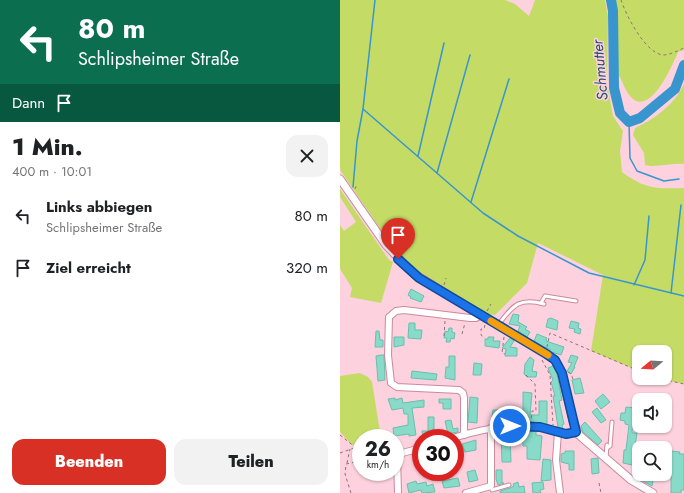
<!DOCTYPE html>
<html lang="de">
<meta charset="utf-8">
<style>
body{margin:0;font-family:Jost,sans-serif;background:#f2f2f2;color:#202124;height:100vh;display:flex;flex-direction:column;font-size:15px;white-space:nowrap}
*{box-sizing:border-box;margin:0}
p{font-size:13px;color:#757577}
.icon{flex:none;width:22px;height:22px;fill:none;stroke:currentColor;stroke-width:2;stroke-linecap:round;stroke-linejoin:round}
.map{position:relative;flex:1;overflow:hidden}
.panel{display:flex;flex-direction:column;background:#fff;width:340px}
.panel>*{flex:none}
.hud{background:#0b6e4f;color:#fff;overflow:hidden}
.needle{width:26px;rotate:252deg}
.buttons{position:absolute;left:292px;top:345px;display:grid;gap:8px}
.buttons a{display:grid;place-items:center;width:40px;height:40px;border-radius:8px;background:#fff;box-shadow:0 1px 3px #0004;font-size:20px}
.speed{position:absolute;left:12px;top:429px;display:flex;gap:8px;font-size:20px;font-weight:700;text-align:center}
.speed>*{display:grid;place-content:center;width:52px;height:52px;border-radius:50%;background:#fff;box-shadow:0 1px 3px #0004;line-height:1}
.speed small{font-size:10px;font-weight:400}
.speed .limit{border:6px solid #d22;background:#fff;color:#111}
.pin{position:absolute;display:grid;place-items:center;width:34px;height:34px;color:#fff;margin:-41px -17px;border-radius:50% 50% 50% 0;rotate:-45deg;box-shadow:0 0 4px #0007}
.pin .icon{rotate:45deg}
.me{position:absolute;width:44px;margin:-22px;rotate:90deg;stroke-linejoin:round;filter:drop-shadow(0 0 3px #0008)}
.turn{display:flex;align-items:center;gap:14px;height:84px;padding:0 12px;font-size:18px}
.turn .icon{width:52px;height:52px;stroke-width:2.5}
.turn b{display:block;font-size:28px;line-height:34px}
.then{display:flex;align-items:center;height:38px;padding:0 12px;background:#0003;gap:8px;font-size:15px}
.round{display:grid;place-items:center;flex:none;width:42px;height:42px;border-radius:12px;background:#f2f2f2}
.head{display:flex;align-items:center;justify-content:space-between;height:68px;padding:0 12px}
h1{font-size:24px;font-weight:800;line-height:30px}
.button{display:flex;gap:8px;margin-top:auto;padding:8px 12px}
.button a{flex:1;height:46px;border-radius:12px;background:#d93025;color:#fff;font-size:16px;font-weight:800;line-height:46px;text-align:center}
.button a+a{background:#f2f2f2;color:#202124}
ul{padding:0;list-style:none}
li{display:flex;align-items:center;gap:12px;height:52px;padding:0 12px}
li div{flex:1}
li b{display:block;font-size:15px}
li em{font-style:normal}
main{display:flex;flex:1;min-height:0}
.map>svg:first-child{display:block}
</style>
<main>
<section class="panel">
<div class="hud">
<div class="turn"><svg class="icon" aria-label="left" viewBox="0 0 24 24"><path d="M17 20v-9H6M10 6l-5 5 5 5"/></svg><div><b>80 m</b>Schlipsheimer Straße</div></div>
<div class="then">Dann<svg class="icon" aria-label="arrive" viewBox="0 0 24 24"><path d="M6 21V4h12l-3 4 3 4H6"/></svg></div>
</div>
<div class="head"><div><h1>1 Min.</h1><p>400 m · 10:01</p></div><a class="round"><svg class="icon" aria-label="close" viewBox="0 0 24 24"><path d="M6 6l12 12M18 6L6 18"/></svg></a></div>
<ul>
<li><svg class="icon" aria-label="left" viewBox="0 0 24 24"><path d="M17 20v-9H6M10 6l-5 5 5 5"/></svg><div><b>Links abbiegen</b><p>Schlipsheimer Straße</p></div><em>80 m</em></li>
<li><svg class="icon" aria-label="arrive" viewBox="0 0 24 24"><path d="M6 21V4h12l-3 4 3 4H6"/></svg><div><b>Ziel erreicht</b></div><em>320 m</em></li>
</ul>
<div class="button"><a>Beenden</a><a>Teilen</a></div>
</section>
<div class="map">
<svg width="344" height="493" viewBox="0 0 344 493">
<rect width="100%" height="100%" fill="#fdd1de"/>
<g fill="#c4dc66">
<path d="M0 0H165L175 4 189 16 195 0H265L268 17 267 83 273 116 283 131 280 151 282 172C305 189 316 189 344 188V384L317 378H325V352H299V371L251 351 263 275 198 243 187 283 155 315 148 314 101 287 79 272 64 259 52 246 0 170Z"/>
<path d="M276 0H344V50L338 52C333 64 310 118 291 97 284 90 283 80 277 73Z"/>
<path d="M344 84V164C332 163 315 168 305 165L304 153 293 135 295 128C315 119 335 104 344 84Z"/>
<polygon points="0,189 49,260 53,262 41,303 10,297 12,288 0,269 0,225 4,231 16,222 0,197"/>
<polygon points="20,373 28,377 32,382 41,438 21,438 21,450 11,444 0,432 0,376"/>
</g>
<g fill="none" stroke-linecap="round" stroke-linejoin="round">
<g stroke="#3895cd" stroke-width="1.5">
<polyline points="35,0 23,109 143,213 178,236 249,273 344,296"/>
<polyline points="289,122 290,158 297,171 324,181 339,179"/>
<polyline points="78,156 104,43"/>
<polyline points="97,173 130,55"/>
<polyline points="13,187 17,141 23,109"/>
<polyline points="131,202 169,79"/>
<polyline points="294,285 305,260 309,216"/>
<polyline points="331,293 341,205"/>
</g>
<polyline stroke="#3895cd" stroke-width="10" points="271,0 273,11 274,88 280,113 289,122 300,118 335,89 344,65"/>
</g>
<g fill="#88dbc9" stroke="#6bbead">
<polygon points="71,289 84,296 81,302 70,298 71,297 68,295"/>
<polygon points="173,314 179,315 178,322 187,327 185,329 190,332 187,337 178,331 180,326 169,324"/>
<polygon points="211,318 218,321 217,330 206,327 208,319"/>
<polygon points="231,321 239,323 238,328 241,329 240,334 234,332 235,329 229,328"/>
<polygon points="69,323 75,323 75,330 82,330 81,339 68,338"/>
<polygon points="109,328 112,328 112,332 115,333 114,339 111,338 110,342 106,342 107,338 104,338 105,331 108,332"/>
<polygon points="36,331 39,331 40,340 43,340 43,347 35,347"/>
<polygon points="197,334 207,338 206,341 224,347 221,355 212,352 210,351 210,349 202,346 194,341"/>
<polygon points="54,337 64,337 64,345 54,347"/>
<polygon points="148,337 154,337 153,341 160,341 159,348 145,346 145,339 148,339"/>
<polygon points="170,338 174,341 170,347 177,348 177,356 165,356 166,349 162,348"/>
<polygon points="41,355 44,355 45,380 38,381 36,356"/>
<polygon points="231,355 238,357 234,367 235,367 231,374 227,371 232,363 228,362"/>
<polygon points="109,356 115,356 115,380 105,378 106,367 109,367"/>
<polygon points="190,357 194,360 192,371 197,372 196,377 187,377 184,374 185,364"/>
<polygon points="134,363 142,364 141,375 133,375"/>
<polygon points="213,366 217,374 222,400 219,401 224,424 222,425 223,429 218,427 214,402 213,396 215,396 211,382 213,380 208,368"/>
<polygon points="72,371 97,374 96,380 71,378"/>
<polygon points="240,378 244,393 235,394 232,380"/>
<polygon points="183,392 192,393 190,415 199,415 199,401 207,401 207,424 183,421"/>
<polygon points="263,394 270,402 261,409 255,401"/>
<polygon points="130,397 138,398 137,423 128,422"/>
<polygon points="55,398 55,400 62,398 63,403 84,400 84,407 72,408 76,435 69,436 69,434 54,436 53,428 68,425 68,414 64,414 63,408 52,410 48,399"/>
<polygon points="99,399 111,399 111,409 103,409 103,403 99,403"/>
<polygon points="286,407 297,408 297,415 293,415 292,433 297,433 292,465 283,463 284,450 286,450 289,425 285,424 285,421 280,420 281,413 285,413"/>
<polygon points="257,408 266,420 261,423 252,412"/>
<polygon points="153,410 174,410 174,418 167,418 167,415 152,417"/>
<polygon points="88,417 94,417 94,434 98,433 99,438 83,438 82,431 88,431"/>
<polygon points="111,420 113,429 118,428 118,432 108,434 105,421"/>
<polygon points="245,422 262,441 258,445 243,432 241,426"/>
<polygon points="187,430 196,431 196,435 202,436 200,460 187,459 187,446 183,446 182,434 187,434"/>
<polygon points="161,436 170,436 171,462 162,462"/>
<polygon points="136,440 136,450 125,452 122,444"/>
<polygon points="225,451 234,451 234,470 229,470 229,464 221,462 221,454 225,453"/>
<polygon points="331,451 340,452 339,454 344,454 344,490 341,490 341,493 331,493"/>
<polygon points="258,458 259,473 252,474 251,459"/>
<polygon points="203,459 211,460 211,480 201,481"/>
<polygon points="135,470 138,480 129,482 127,472"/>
<polygon points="156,470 162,470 162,483 164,483 158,485 156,479"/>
<polygon points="297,472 313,481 312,486 294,476"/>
<polygon points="118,478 120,486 104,488 102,481"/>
<polygon points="76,481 77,484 86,482 87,486 93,484 95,492 82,493 81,490 69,493 67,484"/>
<polygon points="178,482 179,487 184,486 185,493 160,493 160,491 170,488 174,486 173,484"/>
<polygon points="203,482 204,489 200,490 201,493 193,493 192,483"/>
</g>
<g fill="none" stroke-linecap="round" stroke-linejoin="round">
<g stroke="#cc899e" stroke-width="5">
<g id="service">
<polyline points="201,303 205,296 236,301"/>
<path d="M158 325C173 306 178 297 204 304"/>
<polyline points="267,448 270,446 272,422"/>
<polyline points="266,458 267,445"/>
<polyline points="152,490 169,485"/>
</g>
</g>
<g stroke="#cc899e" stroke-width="8">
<g id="minor">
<polyline points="218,432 216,460 220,493"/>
<polyline points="124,435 124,398 123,393 119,390 57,387 51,383 48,355 49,317 56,311 64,310 130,318 136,318 141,315"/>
<path d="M113 438C142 429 171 423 201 427 213 429 225 438 236 431"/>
<polyline points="55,455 81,448"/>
<polyline points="57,455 58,493"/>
<polyline points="126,493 151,486 151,428"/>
</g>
</g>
<g stroke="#cc899e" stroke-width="9">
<polyline id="tertiary" points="0,179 46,245 73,273 215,360 222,373 233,421 239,435 291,480 313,493"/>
</g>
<g stroke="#92707b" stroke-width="1" stroke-dasharray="3 3" stroke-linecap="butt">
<path d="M281 0C286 15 305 53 323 55 330 55 337 51 344 48"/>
<polyline points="15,189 17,184"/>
<polyline points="104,285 106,278"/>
<polyline points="147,311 151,304"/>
<polyline points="145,325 144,329 141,329 141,335 145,338"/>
<polyline points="122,334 125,323"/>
<polyline points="104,336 105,321"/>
<polyline points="164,337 162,353 165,354"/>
<polyline points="207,347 210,333 299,371"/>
<polyline points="202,360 210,375 213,425"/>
<polyline points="228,372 231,374 233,379"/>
<polyline points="186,375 195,384 196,411 192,411 191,420"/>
<polyline points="317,378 344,384"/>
<polyline points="0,435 21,452"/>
<polyline points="55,441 56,448"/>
<polyline points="0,453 14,448"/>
<polyline points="7,463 10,449"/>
<polyline points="259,483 261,493"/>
<polyline points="11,493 5,474 6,464 21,461"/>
</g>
<use href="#service" stroke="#fff" stroke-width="3"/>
<use href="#minor" stroke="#fff" stroke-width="6"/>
<use href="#tertiary" stroke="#fff" stroke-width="7"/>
</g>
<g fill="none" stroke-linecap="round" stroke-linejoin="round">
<g stroke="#114b97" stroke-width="10">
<polyline id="route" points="58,259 79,278 205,353 215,360 222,373 236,432 226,434 200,427 170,426"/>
</g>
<use href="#route" stroke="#1a73e8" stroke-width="7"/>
<polyline stroke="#f59e0b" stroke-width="7" points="151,321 208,355"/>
</g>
<g text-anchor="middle" stroke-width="3" stroke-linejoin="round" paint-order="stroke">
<g font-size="15" font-style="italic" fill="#20506e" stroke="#fdd1de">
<text transform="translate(260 70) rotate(-95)" y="5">Schmutter</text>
</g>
</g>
</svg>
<div class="buttons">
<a><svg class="needle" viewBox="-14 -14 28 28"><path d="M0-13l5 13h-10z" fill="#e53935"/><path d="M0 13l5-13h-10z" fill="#757577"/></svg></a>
<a><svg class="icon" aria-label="sound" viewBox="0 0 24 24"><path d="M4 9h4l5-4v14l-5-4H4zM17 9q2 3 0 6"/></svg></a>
<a><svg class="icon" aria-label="search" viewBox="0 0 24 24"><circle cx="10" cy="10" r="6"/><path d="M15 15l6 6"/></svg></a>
</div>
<div class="speed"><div>26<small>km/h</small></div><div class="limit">30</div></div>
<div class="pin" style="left:58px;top:259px;background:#d93025"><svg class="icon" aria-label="arrive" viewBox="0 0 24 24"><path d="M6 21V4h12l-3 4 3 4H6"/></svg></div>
<svg class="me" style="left:170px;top:426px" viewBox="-20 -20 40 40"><circle r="17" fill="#1a73e8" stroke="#fff" stroke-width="3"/><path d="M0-11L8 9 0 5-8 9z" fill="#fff"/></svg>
</div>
</main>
